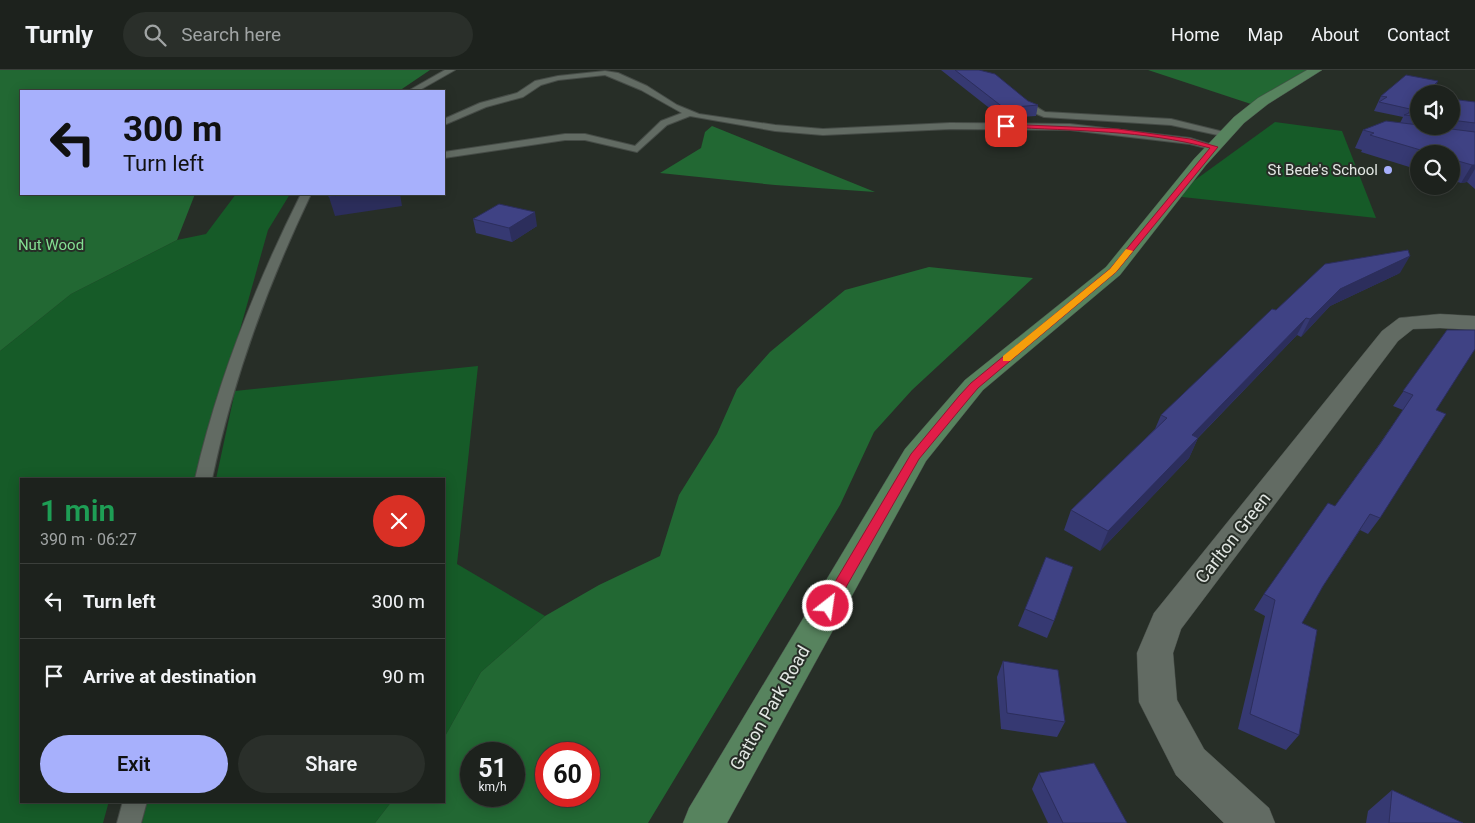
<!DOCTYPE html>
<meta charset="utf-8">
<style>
body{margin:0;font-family:Roboto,sans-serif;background:#2a2f2a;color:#f1f3f6;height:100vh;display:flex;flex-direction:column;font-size:19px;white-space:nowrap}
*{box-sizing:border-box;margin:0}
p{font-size:16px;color:#a0a4a4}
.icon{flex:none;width:28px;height:28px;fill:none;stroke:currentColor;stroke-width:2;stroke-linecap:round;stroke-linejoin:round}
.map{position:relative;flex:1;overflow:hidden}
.details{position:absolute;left:20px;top:408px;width:425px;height:325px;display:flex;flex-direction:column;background:#1d221d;border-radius:0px;box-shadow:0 2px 12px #0003,0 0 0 1px #3b3f3b}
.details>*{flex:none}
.banner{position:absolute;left:20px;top:20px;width:425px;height:105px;border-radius:0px;box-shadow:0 2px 12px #0003,0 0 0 1px #3b3f3b;background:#a7b0fc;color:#111;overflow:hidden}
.buttons{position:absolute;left:1410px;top:15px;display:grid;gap:10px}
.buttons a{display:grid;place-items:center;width:50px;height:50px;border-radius:50%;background:#1d221d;box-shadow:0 2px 12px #0003,0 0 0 1px #3b3f3b;font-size:25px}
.speed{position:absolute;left:460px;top:672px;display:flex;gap:10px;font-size:25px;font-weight:700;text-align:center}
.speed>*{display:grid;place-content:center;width:65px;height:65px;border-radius:50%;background:#1d221d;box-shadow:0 2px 12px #0003,0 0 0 1px #3b3f3b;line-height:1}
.speed small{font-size:12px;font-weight:400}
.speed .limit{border:8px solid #d22;background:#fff;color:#111}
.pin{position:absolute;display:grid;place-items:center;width:42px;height:42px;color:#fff;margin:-21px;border-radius:10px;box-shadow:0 2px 8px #0006}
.me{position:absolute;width:55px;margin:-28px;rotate:30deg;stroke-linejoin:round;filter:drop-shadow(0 0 4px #0008)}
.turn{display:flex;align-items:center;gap:18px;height:105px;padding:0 20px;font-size:22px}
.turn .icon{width:65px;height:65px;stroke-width:2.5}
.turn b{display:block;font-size:35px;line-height:42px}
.round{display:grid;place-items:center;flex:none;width:52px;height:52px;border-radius:26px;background:#2a2f2a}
.head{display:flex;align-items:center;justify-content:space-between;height:85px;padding:0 20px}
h1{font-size:30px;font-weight:600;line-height:38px;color:#1e9e55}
.primary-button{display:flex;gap:10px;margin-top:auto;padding:10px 20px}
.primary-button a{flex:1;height:58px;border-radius:30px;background:#a7b0fc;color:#111;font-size:20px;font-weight:600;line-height:58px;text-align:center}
.primary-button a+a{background:#2a2f2a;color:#f1f3f6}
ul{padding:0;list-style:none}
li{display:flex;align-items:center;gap:15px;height:75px;padding:0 20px;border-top:1px solid #3b3f3b}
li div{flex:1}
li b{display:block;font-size:19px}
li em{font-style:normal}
header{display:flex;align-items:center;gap:30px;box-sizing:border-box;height:70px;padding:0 25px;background:#1d221d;border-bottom:1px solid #3b3f3b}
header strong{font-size:24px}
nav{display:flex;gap:28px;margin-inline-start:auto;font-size:18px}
.search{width:350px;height:45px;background:#2a2f2a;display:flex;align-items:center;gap:12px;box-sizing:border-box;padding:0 18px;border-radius:28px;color:#a0a4a4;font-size:19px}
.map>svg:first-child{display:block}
</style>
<header>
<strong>Turnly</strong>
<div class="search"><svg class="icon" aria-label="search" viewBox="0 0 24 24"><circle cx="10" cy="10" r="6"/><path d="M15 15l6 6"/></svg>Search here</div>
<nav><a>Home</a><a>Map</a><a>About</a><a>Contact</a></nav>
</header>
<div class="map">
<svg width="1475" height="753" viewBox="0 0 1475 753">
<rect width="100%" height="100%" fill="#272e27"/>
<g fill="#165b28">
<polygon points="1275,52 1342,61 1376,148 1173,126"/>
<polygon points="236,124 290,124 268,160 198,409 21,409 21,731 109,731 103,753 0,753 0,281 71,224 177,170 206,164"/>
<polygon points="478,296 457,494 545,546 481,602 444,668 444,409 216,409 235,321"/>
<polygon points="147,731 392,731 375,753 142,753"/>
</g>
<g fill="#226833" fill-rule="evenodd">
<polygon points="0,0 430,0 399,21 21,21 21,124 195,124 177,170 71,224 0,281"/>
<polygon points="1148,0 1316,0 1257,36"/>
<polygon points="712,56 875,122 775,115 660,103 701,78 705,62"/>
<path d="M929 197 1033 208 912 320 874 362 840 435 648 753H375L392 731H444V668L481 602 545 546 599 515 660 486 679 425 717 364 737 319 770 282 845 220ZM471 684H514V726H471ZM546 684H589V726H546Z"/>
</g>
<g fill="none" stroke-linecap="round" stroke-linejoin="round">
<g stroke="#464c47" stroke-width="2">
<g id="service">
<polygon points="445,0 455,0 418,21 408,21"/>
<polygon points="605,1 618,3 647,16 677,35 699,44 775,55 823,59 950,53 1070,54 1190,68 1219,77 1214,80 1190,74 1070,60 950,59 823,65 775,61 690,46 667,55 637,82 585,70 565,70 444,88 444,82 565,64 585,64 635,76 661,51 682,43 641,20 605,5 558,10 541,15 523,27 486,37 444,55 444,49 480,33 517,23 535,11 558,6"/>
<path d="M1017 28C1026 28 1037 38 1045 42L1171 49 1232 64 1227 67 1171 55 1044 47 1027 40 1017 32Z"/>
<path d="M301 124H311C267 216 233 309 212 409H195C218 309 255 216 301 124Z"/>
<polygon points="123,731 147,731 141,753 117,753"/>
</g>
</g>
<g stroke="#464c47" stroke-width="1">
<polygon id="minor" points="1440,244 1475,246 1475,260 1440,258 1413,259 1398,271 1181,559 1173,583 1177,630 1204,679 1269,738 1275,753 1224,753 1176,705 1139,632 1137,583 1154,543 1382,261 1399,248"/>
</g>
<g stroke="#464c47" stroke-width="1">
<polygon id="primary" points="1307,0 1322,0 1268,34 1244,53 1206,95 1120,205 983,320 926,391 727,753 683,753 689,738 905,379 965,310 1106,197 1194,89 1234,47 1258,28"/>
</g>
<use href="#service" fill="#626b63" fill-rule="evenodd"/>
<use href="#minor" fill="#626b63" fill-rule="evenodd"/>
<use href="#primary" fill="#57835e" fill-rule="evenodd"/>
</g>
<g fill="#363972">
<polygon points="941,0 979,0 1028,31 1038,35 1036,46 1002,48"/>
<polygon points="1438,11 1434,19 1419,24 1419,34 1411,42 1419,39 1419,56 1451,56 1451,29 1475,32 1475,119 1467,112 1461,113 1451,110 1451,84 1419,84 1419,100 1361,82 1362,80 1355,78 1363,60 1400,53 1403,47 1374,41 1381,26"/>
<polygon points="473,149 537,156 512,172 476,163"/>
<polygon points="1400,203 1330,236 1301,267 1297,265 1198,368 1189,388 1100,481 1064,460 1071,440 1155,359 1161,345 1276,240"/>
<polygon points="1447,260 1436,340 1380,448 1368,464 1360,460 1323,516 1302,553 1299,665 1286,680 1238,659 1265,546 1254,540 1264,524 1335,436 1378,376 1403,340 1393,336"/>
<polygon points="1025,539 1054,551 1047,568 1018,556"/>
<polygon points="1003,591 1065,652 1057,667 1001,659 997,607"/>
<polygon points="1039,703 1127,753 1048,753 1032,719"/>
<polygon points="1392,720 1463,753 1366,753 1368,741"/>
</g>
<g fill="#2c2e5c">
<polygon points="1438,11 1434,19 1429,24 1425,24"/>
<polygon points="1419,30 1419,34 1408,45 1407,45 1410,39"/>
<polygon points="1472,95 1475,95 1475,99 1467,112 1461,113"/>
<polygon points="348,124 400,124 402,136 335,146 329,127"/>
<polygon points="535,142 537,156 512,172 509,158"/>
<polygon points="1410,186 1400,203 1330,236 1301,267 1310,249 1340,219"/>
<polygon points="1306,248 1297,265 1182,384 1192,365"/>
<polygon points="1198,368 1189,388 1100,481 1108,461"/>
</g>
<g fill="#3f4284" stroke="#2c2e5c">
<polygon points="955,0 979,0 995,4 1028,31 1038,35 1004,38"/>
<polygon points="1406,5 1438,11 1425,24 1419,24 1419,30 1410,39 1379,32 1387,27 1381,26"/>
<polygon points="1451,29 1475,32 1475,53 1451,50"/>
<polygon points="1419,39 1419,46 1404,45"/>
<polygon points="1386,51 1419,55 1419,56 1428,56 1475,62 1475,95 1472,95 1451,89 1451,84 1434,84 1370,65 1374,63 1363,60"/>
<polygon points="328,124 348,124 329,127"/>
<polygon points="499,134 535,142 509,158 473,149"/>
<polygon points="1408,180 1410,186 1340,219 1310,249 1306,248 1192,365 1198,368 1108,461 1071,440 1167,348 1161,345 1272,239 1276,240 1325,194"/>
<polygon points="1447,260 1475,260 1475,279 1436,340 1446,344 1380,448 1370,444 1323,516 1302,553 1317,560 1299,665 1250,644 1275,530 1264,524 1328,433 1335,436 1380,374 1413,325 1403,321"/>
<polygon points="1046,487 1073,497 1054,551 1025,539"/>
<polygon points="1003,591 1058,600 1065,652 1007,643"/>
<polygon points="1094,693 1127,753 1063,753 1039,703"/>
<polygon points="1392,720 1463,753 1389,753"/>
</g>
<path fill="#e11d48" stroke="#92132f" d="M1004 54 1118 59 1190 69 1218 77 1116 202 978 318 967 331 919 389 833 540H823L821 536 823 532 911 384 959 326 971 313 1110 199 1210 78C1144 60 1074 61 1006 57Z"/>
<polygon fill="#f59e0b" points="1126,179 1133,181 1116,202 1010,291 1003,291 1003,286 1110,199"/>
<circle fill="#a7b0fc" stroke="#272e27" stroke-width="2" cx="1388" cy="100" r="5"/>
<g text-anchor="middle" stroke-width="4" stroke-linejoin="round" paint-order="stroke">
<g font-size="15" fill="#e2e7e3" stroke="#272e27" text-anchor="end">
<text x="1378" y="105">St Bede's School</text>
</g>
<g font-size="15" fill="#83df92" stroke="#272e27">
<text x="51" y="180">Nut Wood</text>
</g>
<g font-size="18" fill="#e2e7e3" stroke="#272e27">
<text transform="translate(1233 468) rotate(-52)" y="6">Carlton Green</text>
<text transform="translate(770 638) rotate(-60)" y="6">Gatton Park Road</text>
</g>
</g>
</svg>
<div class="buttons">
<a><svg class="icon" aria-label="sound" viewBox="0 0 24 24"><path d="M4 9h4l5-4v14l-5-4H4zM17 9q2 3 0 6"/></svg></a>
<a><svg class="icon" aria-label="search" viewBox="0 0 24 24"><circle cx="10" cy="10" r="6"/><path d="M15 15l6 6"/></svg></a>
</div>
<div class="speed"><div>51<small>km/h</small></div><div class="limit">60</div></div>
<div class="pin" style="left:1006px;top:56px;background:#d93025"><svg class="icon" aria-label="arrive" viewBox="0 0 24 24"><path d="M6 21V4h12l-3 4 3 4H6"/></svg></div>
<svg class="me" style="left:828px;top:536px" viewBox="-20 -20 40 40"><circle r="17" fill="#e11d48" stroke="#fff" stroke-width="3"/><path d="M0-11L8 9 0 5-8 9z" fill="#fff"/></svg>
<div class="banner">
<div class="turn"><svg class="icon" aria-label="left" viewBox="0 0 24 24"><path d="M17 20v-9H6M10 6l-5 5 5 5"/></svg><div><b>300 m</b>Turn left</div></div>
</div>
<section class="details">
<div class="head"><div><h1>1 min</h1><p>390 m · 06:27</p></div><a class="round" style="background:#d93025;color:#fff"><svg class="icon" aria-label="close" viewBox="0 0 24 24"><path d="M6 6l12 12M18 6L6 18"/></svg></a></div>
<ul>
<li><svg class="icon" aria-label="left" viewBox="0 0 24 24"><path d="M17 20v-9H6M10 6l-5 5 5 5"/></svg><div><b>Turn left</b></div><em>300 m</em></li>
<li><svg class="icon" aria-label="arrive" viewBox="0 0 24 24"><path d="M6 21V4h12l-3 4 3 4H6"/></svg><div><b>Arrive at destination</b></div><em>90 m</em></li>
</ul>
<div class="primary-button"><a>Exit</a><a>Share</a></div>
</section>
</div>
